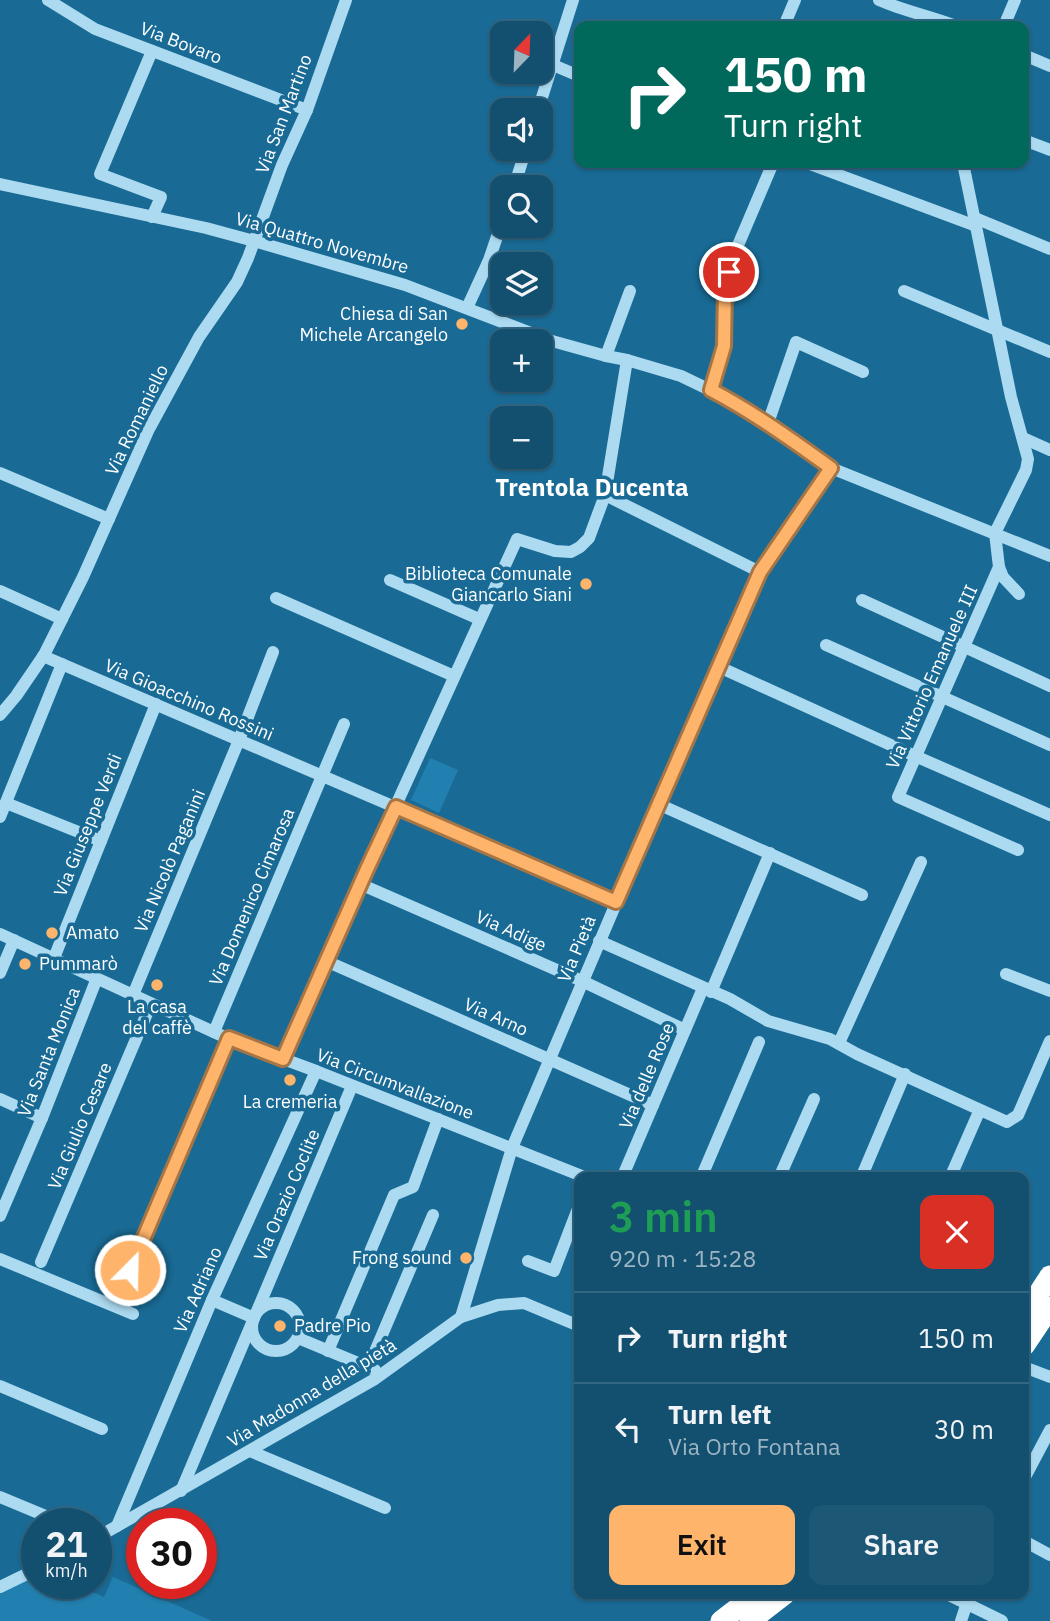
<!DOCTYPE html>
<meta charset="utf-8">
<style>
body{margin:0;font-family:"IBM Plex Sans",sans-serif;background:#1c5775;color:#f1f3f6;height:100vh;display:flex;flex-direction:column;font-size:26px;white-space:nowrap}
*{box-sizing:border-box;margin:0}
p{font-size:23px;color:#9db5c3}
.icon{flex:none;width:38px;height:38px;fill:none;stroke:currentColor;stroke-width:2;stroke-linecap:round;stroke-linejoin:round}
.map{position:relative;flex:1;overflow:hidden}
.details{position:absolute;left:574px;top:1172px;width:455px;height:427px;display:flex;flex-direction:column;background:#135070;border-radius:14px;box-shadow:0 2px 5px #0004,0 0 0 2px #326783}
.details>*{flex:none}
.guide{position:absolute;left:574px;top:21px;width:455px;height:147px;border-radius:14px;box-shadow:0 2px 5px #0004,0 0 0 2px #326783;background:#00695c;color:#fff;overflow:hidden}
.needle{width:46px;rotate:23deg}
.controls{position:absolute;left:490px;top:21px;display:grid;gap:14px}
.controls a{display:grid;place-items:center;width:63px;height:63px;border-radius:14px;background:#135070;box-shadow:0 2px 5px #0004,0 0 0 2px #326783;font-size:35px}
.speed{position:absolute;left:21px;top:1508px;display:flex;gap:14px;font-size:35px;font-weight:700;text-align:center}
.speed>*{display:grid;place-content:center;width:91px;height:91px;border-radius:50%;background:#135070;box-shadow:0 2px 5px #0004,0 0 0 2px #326783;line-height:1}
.speed small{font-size:18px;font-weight:400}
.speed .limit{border:10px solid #d22;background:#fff;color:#111}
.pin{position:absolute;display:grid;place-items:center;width:60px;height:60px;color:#fff;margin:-30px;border:4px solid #fff;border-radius:50%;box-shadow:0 2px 7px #0007}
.me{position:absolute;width:77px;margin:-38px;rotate:23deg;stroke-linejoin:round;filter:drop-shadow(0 0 5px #0008)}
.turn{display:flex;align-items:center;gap:24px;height:147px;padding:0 35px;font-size:32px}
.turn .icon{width:91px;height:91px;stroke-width:2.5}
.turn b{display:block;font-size:49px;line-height:60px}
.round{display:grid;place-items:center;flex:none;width:74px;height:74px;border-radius:14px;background:#1c5775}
.headline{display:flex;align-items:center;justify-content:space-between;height:119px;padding:0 35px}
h1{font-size:42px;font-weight:600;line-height:52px;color:#1e9e55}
.cta{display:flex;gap:14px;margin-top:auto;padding:14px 35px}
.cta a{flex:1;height:80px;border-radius:14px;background:#ffb46b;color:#111;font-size:28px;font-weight:600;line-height:80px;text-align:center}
.cta a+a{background:#1c5775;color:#f1f3f6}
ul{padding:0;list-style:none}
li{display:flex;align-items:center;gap:21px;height:91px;padding:0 35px;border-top:2px solid #326783}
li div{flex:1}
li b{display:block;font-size:26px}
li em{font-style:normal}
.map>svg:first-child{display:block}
</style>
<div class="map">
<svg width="1050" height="1621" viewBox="0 0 1050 1621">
<rect width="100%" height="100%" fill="#196b96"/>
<g fill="#2280b0">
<polygon points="430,758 458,770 439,813 411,800"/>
<polygon points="37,1575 37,1584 75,1584 104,1597 113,1577 212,1621 0,1621 0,1592"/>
</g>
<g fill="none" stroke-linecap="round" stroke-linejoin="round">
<g stroke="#acdaf0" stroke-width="12">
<polyline points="48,0 95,29 307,110"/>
<path d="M879 0C904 11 930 16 956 26"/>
<polyline points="784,26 795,0"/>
<polyline points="1004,26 1015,0"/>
<polyline points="1024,55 1050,66"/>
<polyline points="553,65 579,76"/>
<polyline points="538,110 573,0"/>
<polyline points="1024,140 1050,150"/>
<polyline points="807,163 976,226"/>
<polyline points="963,163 1011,397 1028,459 1026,470 995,533"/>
<polyline points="0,184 206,228 254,241 405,285 552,341 606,356 627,360 681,376 739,404 780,431 831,468 1050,556"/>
<polyline points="514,187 526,149"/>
<polyline points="152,217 161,197 100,174 152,51"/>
<polyline points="975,218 1050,249"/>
<polyline points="904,291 1050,352"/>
<polyline points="467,308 489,260 502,222"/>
<polyline points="606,356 630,291"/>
<polyline points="711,390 724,347 725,287 733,257 773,163"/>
<polyline points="768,423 796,342 863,372"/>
<polyline points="1023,438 1050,450"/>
<polyline points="0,473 109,519"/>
<polyline points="605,495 760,572"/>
<polyline points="995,533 999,567 898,797 1018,850"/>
<polyline points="999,567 1003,577 1019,594"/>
<polyline points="390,580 479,619"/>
<polyline points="0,591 62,619"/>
<polyline points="276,598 454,676"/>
<polyline points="862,600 1050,686"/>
<polyline points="826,645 1050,745"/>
<polyline points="43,656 616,902"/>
<polyline points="717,666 915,756 1050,815"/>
<polyline points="0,715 16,696 44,655 83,577 148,431 199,337 237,282 248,258 282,165 307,110 346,0"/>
<polyline points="6,803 101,841"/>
<polyline points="658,804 862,895"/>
<polyline points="0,817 62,664"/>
<polyline points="360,884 582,981 685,1030"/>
<polyline points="0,934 229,1039 316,1071 587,1178"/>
<polyline points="599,941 730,999 768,1021 830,1039 857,1054 1007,1122 1018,1115 1050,1041"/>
<polyline points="54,958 156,704"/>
<polyline points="326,961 653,1105"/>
<polyline points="0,973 14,940"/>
<polyline points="1006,974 1050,991"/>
<polyline points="711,992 770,853"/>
<polyline points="133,995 239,740 273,652"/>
<polyline points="214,1032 344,724"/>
<polyline points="839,1043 921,862"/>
<polyline points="283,1059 367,869 517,539 555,551 571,552 580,547 589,538 605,495 627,360"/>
<polyline points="0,1099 42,1118"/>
<polyline points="622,1178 703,988"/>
<polyline points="701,1178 759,1042"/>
<polyline points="779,1178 814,1099"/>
<polyline points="861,1178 905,1074"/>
<polyline points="950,1178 978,1114"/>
<polyline points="0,1216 42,1118 97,978"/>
<polyline points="0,1259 133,1314"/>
<polyline points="528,1261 554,1271 579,1206"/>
<polyline points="41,1262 151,1004"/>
<polyline points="119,1296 229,1039"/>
<polyline points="212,1300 254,1318"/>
<circle cx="276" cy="1327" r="24"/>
<polyline points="461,1317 498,1305 524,1303 579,1326"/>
<polyline points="298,1338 375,1370"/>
<polyline points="328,1351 394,1195 413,1187 438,1119"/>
<polyline points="1024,1367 1050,1377"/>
<polyline points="368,1368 433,1215"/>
<polyline points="0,1386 102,1429"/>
<polyline points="250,1451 385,1508"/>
<polyline points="1024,1479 1050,1430"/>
<polyline points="181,1491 352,1086"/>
<polyline points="0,1497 65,1524"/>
<polyline points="117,1526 212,1300 316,1071"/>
<polyline points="96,1538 375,1379 461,1317 512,1148 717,666 760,572 831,468"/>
<polyline points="1024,1541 1050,1555"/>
<polyline points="0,1587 37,1569"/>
<polyline points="947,1594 1002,1621"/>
<polyline points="961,1621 970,1594"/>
</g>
<g stroke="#fff" stroke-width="21">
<polyline points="1024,1316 1050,1276"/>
<polyline points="1024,1346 1050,1307"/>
<polyline points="721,1621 756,1594"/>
<polyline points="750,1621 785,1594"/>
</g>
</g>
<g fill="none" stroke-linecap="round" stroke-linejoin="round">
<g stroke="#a67546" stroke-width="18">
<path id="route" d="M130 1270 229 1038 283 1059 367 869 396 807 616 902 760 572 831 468C792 440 753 412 711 390L724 346 725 287 729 272"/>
</g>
<use href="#route" stroke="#ffb46b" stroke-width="12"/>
</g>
<g fill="#ffb46b" stroke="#196b96" stroke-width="2.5">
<circle cx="462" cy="324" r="7"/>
<circle cx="586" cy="584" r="7"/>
<circle cx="52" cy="933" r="7"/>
<circle cx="25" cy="964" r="7"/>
<circle cx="157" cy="985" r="7"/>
<circle cx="290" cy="1080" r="7"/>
<circle cx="466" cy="1258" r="7"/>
<circle cx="280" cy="1326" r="7"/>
</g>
<g text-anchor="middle" stroke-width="7" stroke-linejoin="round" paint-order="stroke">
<g font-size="18" fill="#fff" stroke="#196b96">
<text transform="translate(181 43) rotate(21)" y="6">Via Bovaro</text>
<text transform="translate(284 114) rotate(-69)" y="6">Via San Martino</text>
<text transform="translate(322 243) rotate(16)" y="6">Via Quattro Novembre</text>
<text transform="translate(137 420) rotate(-64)" y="6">Via Romaniello</text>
<text transform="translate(932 677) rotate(-66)" y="6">Via Vittorio Emanuele III</text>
<text transform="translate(189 700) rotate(23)" y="6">Via Gioacchino Rossini</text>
<text transform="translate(88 825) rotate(-68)" y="6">Via Giuseppe Verdi</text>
<text transform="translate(170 861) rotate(-67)" y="6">Via Nicolò Paganini</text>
<text transform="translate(252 897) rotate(-67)" y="6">Via Domenico Cimarosa</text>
<text transform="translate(511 931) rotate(24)" y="6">Via Adige</text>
<text transform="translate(577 949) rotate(-67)" y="6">Via Pietà</text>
<text transform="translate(496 1017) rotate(24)" y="6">Via Arno</text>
<text transform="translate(49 1052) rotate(-68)" y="6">Via Santa Monica</text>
<text transform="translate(647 1076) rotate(-67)" y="6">Via delle Rose</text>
<text transform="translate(395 1084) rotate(21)" y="6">Via Circumvallazione</text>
<text transform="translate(80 1126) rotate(-67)" y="6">Via Giulio Cesare</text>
<text transform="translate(287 1195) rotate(-67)" y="6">Via Orazio Coclite</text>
<text transform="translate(198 1290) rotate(-66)" y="6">Via Adriano</text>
<text transform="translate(312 1393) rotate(-31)" y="6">Via Madonna della pietà</text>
</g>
<g font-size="18" fill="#fff" stroke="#196b96" text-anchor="end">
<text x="448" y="320">Chiesa di San<tspan x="448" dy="21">Michele Arcangelo</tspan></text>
<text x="572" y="580">Biblioteca Comunale<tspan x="572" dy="21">Giancarlo Siani</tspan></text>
<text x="66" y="939" text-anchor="start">Amato</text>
<text x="39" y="970" text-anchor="start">Pummarò</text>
<text x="157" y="1013" text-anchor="middle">La casa<tspan x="157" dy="21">del caffè</tspan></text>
<text x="290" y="1108" text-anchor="middle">La cremeria</text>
<text x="452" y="1264">Frong sound</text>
<text x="294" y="1332" text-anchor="start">Padre Pio</text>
</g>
<g font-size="24" font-weight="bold" fill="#fff" stroke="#196b96">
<text x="592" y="496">Trentola Ducenta</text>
</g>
</g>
</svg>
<div class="controls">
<a><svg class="needle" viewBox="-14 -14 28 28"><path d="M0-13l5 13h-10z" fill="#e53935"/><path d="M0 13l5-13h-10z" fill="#9db5c3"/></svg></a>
<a><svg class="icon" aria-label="sound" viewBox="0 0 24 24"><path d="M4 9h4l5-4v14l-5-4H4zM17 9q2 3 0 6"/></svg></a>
<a><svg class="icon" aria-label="search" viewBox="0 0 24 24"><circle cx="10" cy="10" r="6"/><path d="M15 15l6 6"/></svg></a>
<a><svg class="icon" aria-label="layers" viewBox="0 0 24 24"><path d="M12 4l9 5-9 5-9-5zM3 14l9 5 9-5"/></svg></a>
<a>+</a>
<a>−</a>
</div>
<div class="speed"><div>21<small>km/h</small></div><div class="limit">30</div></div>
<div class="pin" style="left:729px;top:272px;background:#d93025"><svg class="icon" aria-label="arrive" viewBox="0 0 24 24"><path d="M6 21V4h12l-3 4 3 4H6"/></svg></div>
<svg class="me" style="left:130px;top:1270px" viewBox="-20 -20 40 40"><circle r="17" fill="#ffb46b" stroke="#fff" stroke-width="3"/><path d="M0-11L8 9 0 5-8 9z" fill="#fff"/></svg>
<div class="guide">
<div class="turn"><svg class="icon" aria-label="right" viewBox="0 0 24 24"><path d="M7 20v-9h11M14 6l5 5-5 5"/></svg><div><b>150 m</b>Turn right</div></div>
</div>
<section class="details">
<div class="headline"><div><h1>3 min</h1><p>920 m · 15:28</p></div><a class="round" style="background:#d93025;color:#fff"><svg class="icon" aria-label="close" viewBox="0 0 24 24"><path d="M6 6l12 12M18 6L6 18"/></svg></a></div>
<ul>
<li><svg class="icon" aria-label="right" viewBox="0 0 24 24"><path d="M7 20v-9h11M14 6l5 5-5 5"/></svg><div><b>Turn right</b></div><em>150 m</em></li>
<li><svg class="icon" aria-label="left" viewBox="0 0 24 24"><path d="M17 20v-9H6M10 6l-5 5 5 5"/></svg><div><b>Turn left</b><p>Via Orto Fontana</p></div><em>30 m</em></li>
</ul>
<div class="cta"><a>Exit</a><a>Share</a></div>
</section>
</div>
